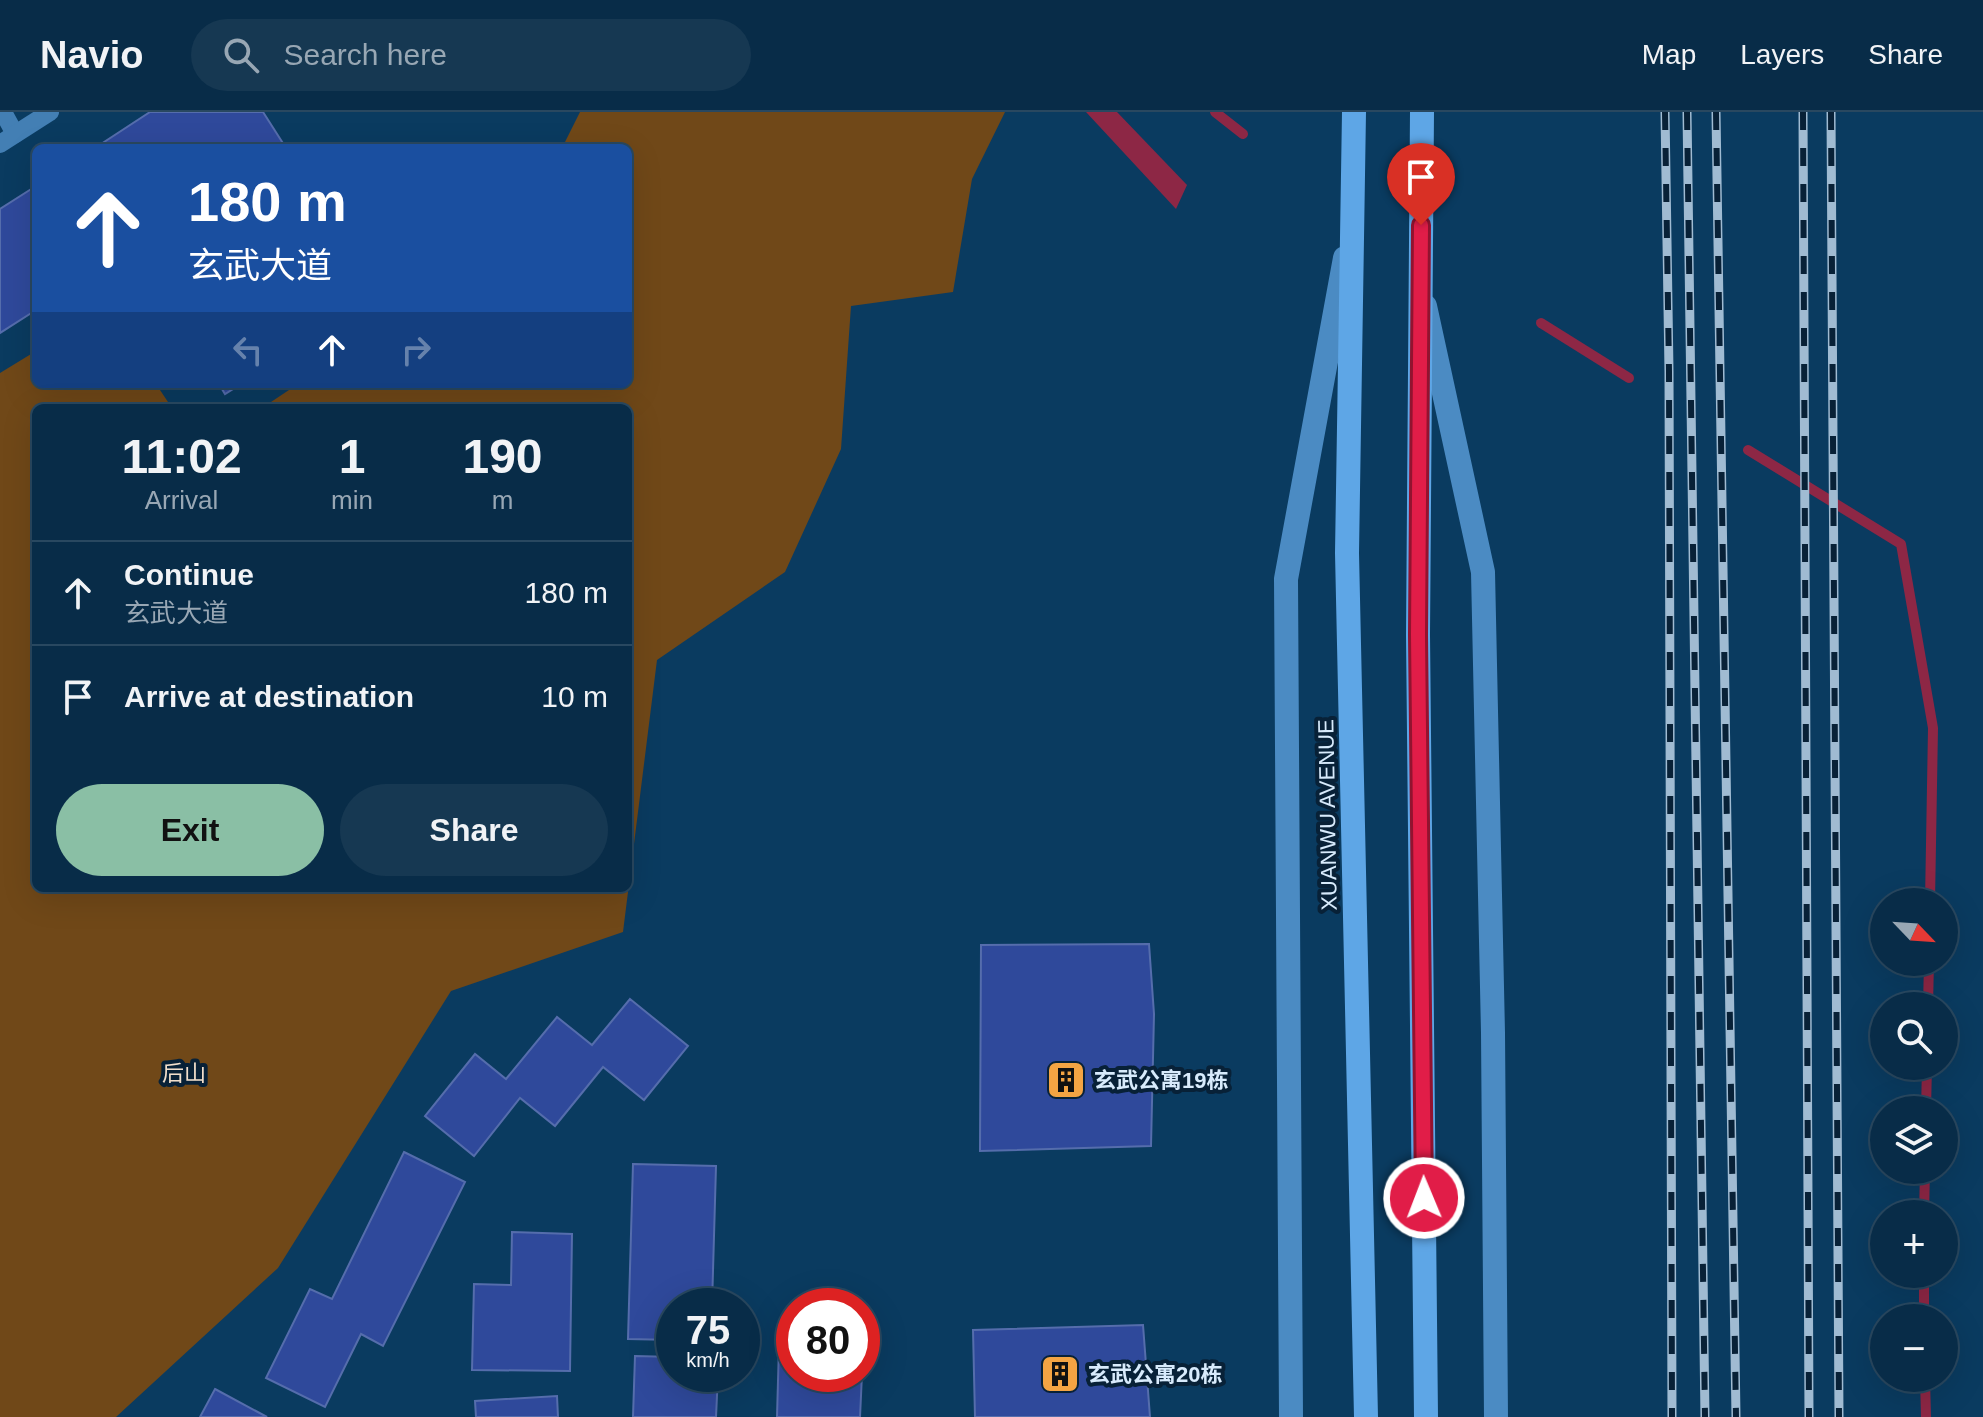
<!DOCTYPE html>
<meta charset="utf-8">
<style>
body{margin:0;font-family:Arial,"Noto Sans SC",sans-serif;background:#163852;color:#f1f3f6;height:100vh;display:flex;flex-direction:column;font-size:30px;white-space:nowrap}
*{box-sizing:border-box;margin:0}
p{font-size:26px;color:#98a7b4}
.icon{flex:none;width:44px;height:44px;fill:none;stroke:currentColor;stroke-width:2;stroke-linecap:round;stroke-linejoin:round}
.map{position:relative;flex:1;overflow:hidden}
.sheet{position:absolute;left:32px;top:292px;width:600px;height:488px;display:flex;flex-direction:column;background:#082c48;border-radius:12px;box-shadow:0 8px 32px #0002,0 0 0 2px #294860}
.sheet>*{flex:none}
.top-card{position:absolute;left:32px;top:32px;width:600px;height:244px;border-radius:12px;box-shadow:0 8px 32px #0002,0 0 0 2px #294860;background:#1a4fa0;color:#fff;overflow:hidden}
.needle{width:52px;rotate:115deg}
.fabs{position:absolute;left:1870px;top:776px;display:grid;gap:16px}
.fabs a{display:grid;place-items:center;width:88px;height:88px;border-radius:50%;background:#082c48;box-shadow:0 8px 32px #0002,0 0 0 2px #294860;font-size:40px}
.speed{position:absolute;left:656px;top:1176px;display:flex;gap:16px;font-size:40px;font-weight:700;text-align:center}
.speed>*{display:grid;place-content:center;width:104px;height:104px;border-radius:50%;background:#082c48;box-shadow:0 8px 32px #0002,0 0 0 2px #294860;line-height:1}
.speed small{font-size:20px;font-weight:400}
.speed .limit{border:12px solid #d22;background:#fff;color:#111}
.pin{position:absolute;display:grid;place-items:center;width:68px;height:68px;color:#fff;margin:-82px -34px;border-radius:50% 50% 50% 0;rotate:-45deg;box-shadow:0 0 8px #0007}
.pin .icon{rotate:45deg}
.me{position:absolute;width:88px;margin:-44px;rotate:359deg;stroke-linejoin:round;filter:drop-shadow(0 0 6px #0008)}
.turn{display:flex;align-items:center;gap:28px;height:168px;padding:0 24px;font-size:36px}
.turn .icon{width:104px;height:104px;stroke-width:2.5}
.turn b{display:block;font-size:56px;line-height:68px}
.lanes{display:flex;align-items:center;height:76px;padding:0 24px;background:#0003;justify-content:center;gap:40px;direction:ltr}
.lanes .off{opacity:.35}
.eta{display:flex;justify-content:space-evenly;align-items:center;height:136px;text-align:center}
.eta b{font-size:48px;font-weight:800;line-height:56px}
.button{display:flex;gap:16px;margin-top:auto;padding:16px 24px}
.button a{flex:1;height:92px;border-radius:48px;background:#8abfa5;color:#111;font-size:32px;font-weight:800;line-height:92px;text-align:center}
.button a+a{background:#163852;color:#f1f3f6}
ul{padding:0;list-style:none}
li{display:flex;align-items:center;gap:24px;height:104px;padding:0 24px;border-top:2px solid #294860}
li div{flex:1}
li b{display:block;font-size:30px}
li em{font-style:normal}
header{display:flex;align-items:center;gap:48px;box-sizing:border-box;height:112px;padding:0 40px;background:#082c48;border-bottom:2px solid #294860}
header strong{font-size:38px}
nav{display:flex;gap:44px;margin-inline-start:auto;font-size:28px}
.search{width:560px;height:72px;background:#163852;display:flex;align-items:center;gap:20px;box-sizing:border-box;padding:0 28px;border-radius:44px;color:#98a7b4;font-size:30px}
.map>svg:first-child{display:block}
</style>
<header>
<strong>Navio</strong>
<div class="search"><svg class="icon" aria-label="search" viewBox="0 0 24 24"><circle cx="10" cy="10" r="6"/><path d="M15 15l6 6"/></svg>Search here</div>
<nav><a>Map</a><a>Layers</a><a>Share</a></nav>
</header>
<div class="map">
<svg width="1983" height="1305" viewBox="0 0 1983 1305">
<rect width="100%" height="100%" fill="#0a3b60"/>
<polygon fill="#704818" points="580,0 1005,0 972,67 953,180 851,194 841,337 785,460 657,548 623,820 451,879 278,1156 116,1305 0,1305 0,261 36,239 36,272 156,272 172,296 36,296 36,776 628,776 628,296 262,296 298,272 628,272 628,36 562,36"/>
<polygon fill="#8d2745" points="1086,0 1117,0 1187,73 1176,97"/>
<g fill="none" stroke-linecap="round" stroke-linejoin="round">
<g stroke="#8d2745" stroke-width="10">
<polyline points="1215,0 1243,22"/>
<polyline points="1541,211 1629,266"/>
<polyline points="1748,338 1901,432 1933,616 1930,790"/>
<polyline points="1928,894 1929,850"/>
<polyline points="1926,998 1927,954"/>
<polyline points="1924,1102 1925,1058"/>
<polyline points="1924,1162 1924,1206"/>
<polyline points="1925,1266 1926,1305"/>
</g>
</g>
<g fill="#2f499b" stroke="#556dac" stroke-width="2">
<polygon points="150,0 263,0 286,36 95,36"/>
<polygon points="36,74 36,198 0,221 0,97"/>
<polygon points="219,272 241,272 225,282"/>
<polygon points="1149,832 1154,902 1151,1034 980,1039 981,833"/>
<polygon points="630,887 688,934 644,988 603,955 555,1014 520,986 474,1044 425,1004 475,942 506,967 557,905 592,933"/>
<polygon points="404,1040 465,1070 383,1234 361,1222 325,1295 266,1266 310,1177 332,1187"/>
<polygon points="633,1052 716,1054 712,1194 674,1194 674,1228 628,1227"/>
<polygon points="512,1120 572,1122 570,1259 472,1258 474,1172 511,1173"/>
<polygon points="1143,1213 1150,1305 975,1305 973,1218"/>
<polygon points="779,1233 794,1233 794,1262 862,1262 860,1305 777,1305"/>
<polygon points="635,1244 674,1245 674,1262 718,1262 716,1305 633,1305"/>
<polygon points="215,1277 267,1305 200,1305"/>
<polygon points="557,1284 558,1305 476,1305 475,1289"/>
</g>
<g fill="none" stroke-linecap="round" stroke-linejoin="round">
<g stroke="#437fb4" stroke-width="18">
<polyline points="3,0 15,22"/>
<polyline points="0,32 50,0"/>
</g>
<g stroke="#4b8bc3" stroke-width="24">
<polyline points="1425,194 1483,460 1493,921 1496,1305"/>
<polyline points="1291,1305 1286,467 1345,146"/>
</g>
<g stroke="#5ea6e6" stroke-width="24">
<polyline points="1354,0 1347,441 1366,1305"/>
<polyline points="1422,0 1418,523 1426,1305"/>
</g>
<g stroke="#a0bbd2" stroke-width="9">
<g id="rail">
<polyline points="1665,0 1669,259 1672,1305"/>
<polyline points="1687,0 1705,1305"/>
<polyline points="1716,0 1736,1305"/>
<polyline points="1803,0 1809,1305"/>
<polyline points="1831,0 1839,1305"/>
</g>
</g>
<use href="#rail" stroke="#082137" stroke-width="6" stroke-dasharray="18" stroke-linecap="butt"/>
</g>
<g fill="none" stroke-linecap="round" stroke-linejoin="round">
<g stroke="#92132f" stroke-width="20">
<polyline id="route" points="1421,113 1418,523 1424,1086"/>
</g>
<use href="#route" stroke="#e11d48" stroke-width="14"/>
</g>
<defs>
<g id="building-square" transform="scale(2)"><rect x="-9" y="-9" width="18" height="18" rx="4" fill="#f4a443" stroke="#082137"/><path d="M-4-6H4V6H1V3H-1V6H-4ZM-2.5-4.3h1.7v1.8h-1.7ZM.8-4.3h1.7v1.8H.8ZM-2.5-1h1.7V.8h-1.7ZM.8-1h1.7V.8H.8Z" fill="#111"/></g>
</defs>
<g fill-rule="evenodd">
<use href="#building-square" x="1066" y="968"/>
<use href="#building-square" x="1060" y="1262"/>
</g>
<g text-anchor="middle" stroke-width="8" stroke-linejoin="round" paint-order="stroke">
<g font-size="22" fill="#d8ebfc" stroke="#082137">
<text transform="translate(1327 703) rotate(-91)" y="8">XUANWU AVENUE</text>
</g>
<g font-size="22" fill="#f2dfcb" stroke="#082137">
<text x="184" y="969">后山</text>
</g>
<g font-size="22" font-weight="bold" fill="#d8ebfc" stroke="#082137" text-anchor="start">
<text x="1094" y="976">玄武公寓19栋</text>
<text x="1088" y="1270">玄武公寓20栋</text>
</g>
</g>
</svg>
<div class="fabs">
<a><svg class="needle" viewBox="-14 -14 28 28"><path d="M0-13l5 13h-10z" fill="#e53935"/><path d="M0 13l5-13h-10z" fill="#98a7b4"/></svg></a>
<a><svg class="icon" aria-label="search" viewBox="0 0 24 24"><circle cx="10" cy="10" r="6"/><path d="M15 15l6 6"/></svg></a>
<a><svg class="icon" aria-label="layers" viewBox="0 0 24 24"><path d="M12 4l9 5-9 5-9-5zM3 14l9 5 9-5"/></svg></a>
<a>+</a>
<a>−</a>
</div>
<div class="speed"><div>75<small>km/h</small></div><div class="limit">80</div></div>
<div class="pin" style="left:1421px;top:113px;background:#d93025"><svg class="icon" aria-label="arrive" viewBox="0 0 24 24"><path d="M6 21V4h12l-3 4 3 4H6"/></svg></div>
<svg class="me" style="left:1424px;top:1086px" viewBox="-20 -20 40 40"><circle r="17" fill="#e11d48" stroke="#fff" stroke-width="3"/><path d="M0-11L8 9 0 5-8 9z" fill="#fff"/></svg>
<div class="top-card">
<div class="turn"><svg class="icon" aria-label="ahead" viewBox="0 0 24 24"><path d="M12 20V5M6 11l6-6 6 6"/></svg><div><b>180 m</b>玄武大道</div></div>
<div class="lanes"><svg class="icon off" aria-label="left" viewBox="0 0 24 24"><path d="M17 20v-9H6M10 6l-5 5 5 5"/></svg><svg class="icon" aria-label="ahead" viewBox="0 0 24 24"><path d="M12 20V5M6 11l6-6 6 6"/></svg><svg class="icon off" aria-label="right" viewBox="0 0 24 24"><path d="M7 20v-9h11M14 6l5 5-5 5"/></svg></div>
</div>
<section class="sheet">
<div class="eta">
<div><b>11:02</b><p>Arrival</p></div>
<div><b>1</b><p>min</p></div>
<div><b>190</b><p>m</p></div>
</div>
<ul>
<li><svg class="icon" aria-label="ahead" viewBox="0 0 24 24"><path d="M12 20V5M6 11l6-6 6 6"/></svg><div><b>Continue</b><p>玄武大道</p></div><em>180 m</em></li>
<li><svg class="icon" aria-label="arrive" viewBox="0 0 24 24"><path d="M6 21V4h12l-3 4 3 4H6"/></svg><div><b>Arrive at destination</b></div><em>10 m</em></li>
</ul>
<div class="button"><a>Exit</a><a>Share</a></div>
</section>
</div>
